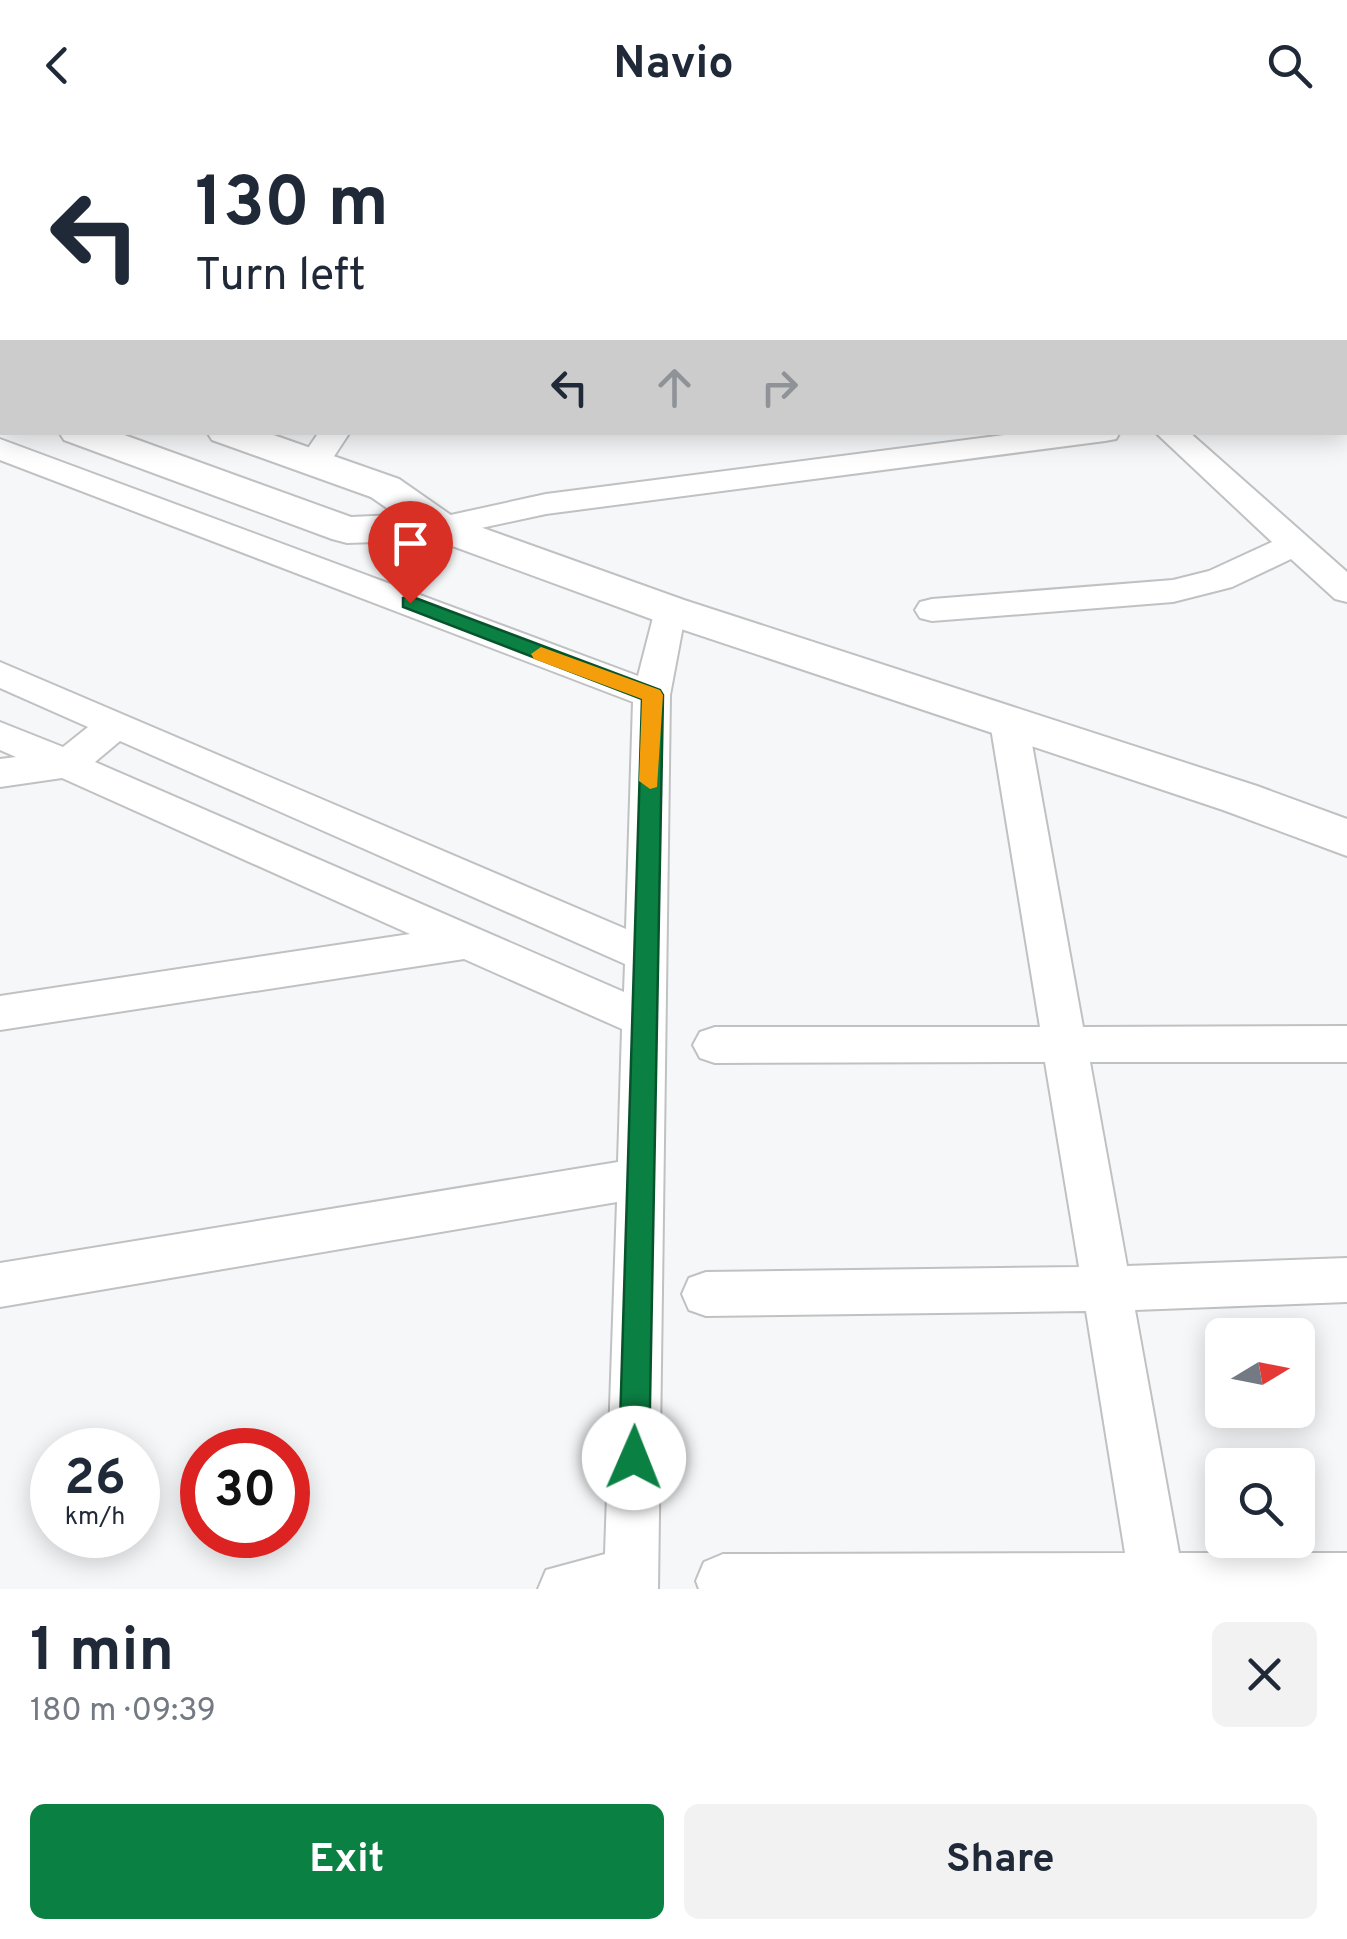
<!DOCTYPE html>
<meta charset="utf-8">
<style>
body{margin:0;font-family:Overpass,sans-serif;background:#f2f2f3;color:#1f2937;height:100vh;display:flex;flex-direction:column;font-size:38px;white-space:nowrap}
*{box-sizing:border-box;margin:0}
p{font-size:32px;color:#747a83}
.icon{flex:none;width:55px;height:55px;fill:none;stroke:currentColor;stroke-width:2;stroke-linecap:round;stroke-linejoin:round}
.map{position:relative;height:1459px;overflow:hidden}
.side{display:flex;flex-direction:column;background:#fff;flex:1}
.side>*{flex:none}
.banner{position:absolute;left:0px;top:0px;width:1348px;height:305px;box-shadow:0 5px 25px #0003;background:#fff;color:#1f2937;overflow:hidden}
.needle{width:65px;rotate:80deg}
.controls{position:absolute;left:1205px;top:1188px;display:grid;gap:20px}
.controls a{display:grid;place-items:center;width:110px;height:110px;border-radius:15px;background:#fff;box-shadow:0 5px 25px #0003;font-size:50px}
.speed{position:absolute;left:30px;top:1298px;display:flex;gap:20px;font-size:50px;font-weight:700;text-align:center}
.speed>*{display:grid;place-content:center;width:130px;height:130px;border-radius:50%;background:#fff;box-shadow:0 5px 25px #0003;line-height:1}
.speed small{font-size:25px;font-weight:400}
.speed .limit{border:15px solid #d22;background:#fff;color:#111}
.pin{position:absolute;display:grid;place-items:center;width:85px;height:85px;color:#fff;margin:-102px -42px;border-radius:50% 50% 50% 0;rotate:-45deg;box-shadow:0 0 10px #0007}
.pin .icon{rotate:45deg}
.me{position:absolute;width:110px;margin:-55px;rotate:1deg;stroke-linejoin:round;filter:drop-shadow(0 0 8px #0008)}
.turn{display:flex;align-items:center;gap:35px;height:210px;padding:0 30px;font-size:45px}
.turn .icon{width:130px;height:130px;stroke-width:2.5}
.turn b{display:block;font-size:70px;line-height:85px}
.lanes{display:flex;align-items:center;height:95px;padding:0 30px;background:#0003;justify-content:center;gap:50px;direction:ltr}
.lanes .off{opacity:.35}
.round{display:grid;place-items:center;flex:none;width:105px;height:105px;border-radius:15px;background:#f2f2f3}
.summary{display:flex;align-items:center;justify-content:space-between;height:170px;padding:0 30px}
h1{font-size:60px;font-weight:700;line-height:75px}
.action{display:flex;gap:20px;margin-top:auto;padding:20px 30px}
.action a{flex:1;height:115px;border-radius:15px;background:#0b8043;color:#fff;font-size:40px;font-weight:700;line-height:115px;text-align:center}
.action a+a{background:#f2f2f3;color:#1f2937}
header{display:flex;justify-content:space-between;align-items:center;height:130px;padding:0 30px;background:#fff;font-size:45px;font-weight:700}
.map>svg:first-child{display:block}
</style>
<header><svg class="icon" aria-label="back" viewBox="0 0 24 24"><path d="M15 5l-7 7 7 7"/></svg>Navio<svg class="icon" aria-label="search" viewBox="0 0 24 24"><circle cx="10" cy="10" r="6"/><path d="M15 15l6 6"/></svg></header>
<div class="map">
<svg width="1347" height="1459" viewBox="0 0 1347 1459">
<rect width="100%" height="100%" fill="#f5f7f9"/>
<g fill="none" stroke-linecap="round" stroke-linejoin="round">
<g stroke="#c0c1c3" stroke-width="4">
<g id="minor">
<polygon points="1111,0 1137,0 1139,2 1113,2"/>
<polygon points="2,33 2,49 0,50 0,34"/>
<rect x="1345" y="264" width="2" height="18"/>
<polygon points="319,302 350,302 325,340 303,340 298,333"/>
<polygon points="1027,302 1120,302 1116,309 1105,311 546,384 440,407 428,404 423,397 428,390 546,364"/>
<polygon points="1155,302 1189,302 1347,442 1347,472 1335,469 1291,429 1232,457 1173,472 932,491 920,488 915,480 920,472 932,469 1173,450 1209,441 1272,412"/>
<path d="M0 309 638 546 657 472 669 469 681 472 686 480 670 565 658 1459H538L546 1440 605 1424 617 1072 0 1177V1133L618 1032 622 899 464 829 0 900V866L410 804 62 648 0 657V629L16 627 0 620V592L63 617 88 597 0 558V532L626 799 633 572 0 330ZM120 611 625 834 624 862 95 632Z"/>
<polygon points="1009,579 1022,583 1028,592 1083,897 1347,896 1347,932 1090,932 1127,1136 1347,1128 1347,1172 1135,1180 1179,1423 1347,1423 1347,1459 699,1459 696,1451 704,1432 723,1424 1125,1423 1086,1181 706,1186 689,1180 682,1164 689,1148 706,1142 1079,1137 1045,932 715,933 700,928 693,915 700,902 715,897 1040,897 990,592 996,583"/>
</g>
</g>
<g stroke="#c0c1c3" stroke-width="4">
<g id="tertiary">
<rect x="0" y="213" width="2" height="23"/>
<polygon points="0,262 2,263 2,287 0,286"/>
<polygon points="59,302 116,302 351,387 397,385 371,367 212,310 207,302 265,302 399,349 455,388 684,470 1257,656 1347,689 1347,726 1223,680 654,490 436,410 347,413 332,409 64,310"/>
</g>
</g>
<use href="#minor" fill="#fff" fill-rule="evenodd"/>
<use href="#tertiary" fill="#fff" fill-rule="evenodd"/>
</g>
<polygon fill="#0b8043" stroke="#07532c" stroke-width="2.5" points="410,466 660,560 663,565 649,1328 645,1338 634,1342 624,1338 619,1328 642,569 403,477 403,468"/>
<polygon fill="#f59e0b" points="541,517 660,560 663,565 657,657 650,659 639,651 642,569 534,529 531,524"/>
</svg>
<div class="controls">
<a><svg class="needle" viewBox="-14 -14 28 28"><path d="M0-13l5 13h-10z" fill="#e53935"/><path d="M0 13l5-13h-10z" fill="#747a83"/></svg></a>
<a><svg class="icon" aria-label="search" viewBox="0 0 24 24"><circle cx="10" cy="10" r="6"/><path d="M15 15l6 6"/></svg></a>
</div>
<div class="speed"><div>26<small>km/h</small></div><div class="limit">30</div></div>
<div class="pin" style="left:410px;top:473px;background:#d93025"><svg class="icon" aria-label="arrive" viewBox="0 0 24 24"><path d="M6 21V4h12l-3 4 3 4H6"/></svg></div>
<svg class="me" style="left:634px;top:1328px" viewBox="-20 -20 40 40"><circle r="19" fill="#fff"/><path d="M0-13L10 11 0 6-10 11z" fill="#0b8043"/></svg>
<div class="banner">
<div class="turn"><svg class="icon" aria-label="left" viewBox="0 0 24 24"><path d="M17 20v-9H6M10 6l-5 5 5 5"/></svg><div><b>130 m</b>Turn left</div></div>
<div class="lanes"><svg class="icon" aria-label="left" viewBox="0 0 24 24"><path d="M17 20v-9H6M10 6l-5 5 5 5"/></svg><svg class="icon off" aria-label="ahead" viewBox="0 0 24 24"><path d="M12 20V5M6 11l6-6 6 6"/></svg><svg class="icon off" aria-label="right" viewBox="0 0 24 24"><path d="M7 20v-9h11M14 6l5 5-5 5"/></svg></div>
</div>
</div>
<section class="side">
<div class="summary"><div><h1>1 min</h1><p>180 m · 09:39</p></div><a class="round"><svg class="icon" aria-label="close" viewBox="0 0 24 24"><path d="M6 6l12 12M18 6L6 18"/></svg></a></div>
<div class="action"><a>Exit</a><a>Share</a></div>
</section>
